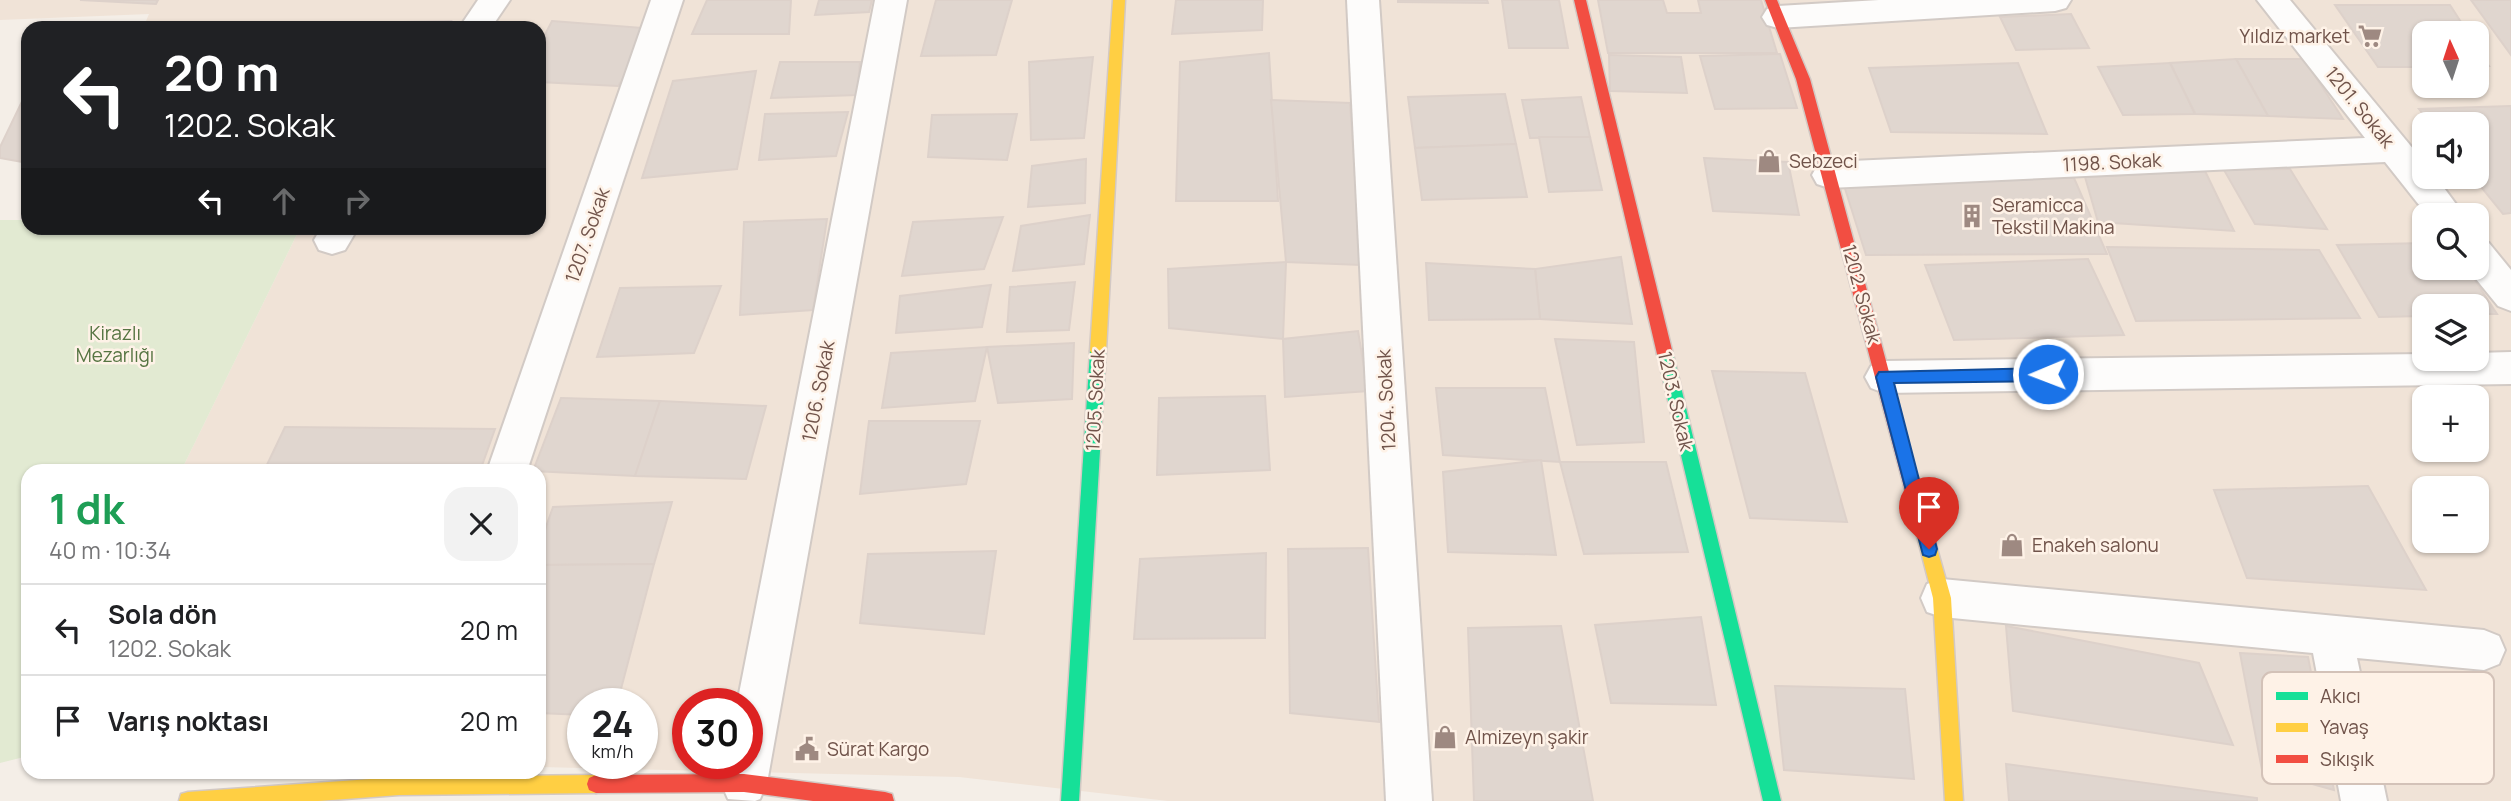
<!DOCTYPE html>
<html lang="tr">
<meta charset="utf-8">
<style>
body{margin:0;font-family:Manrope,sans-serif;background:#f2f2f2;color:#202124;height:100vh;display:flex;flex-direction:column;font-size:26px;white-space:nowrap}
*{box-sizing:border-box;margin:0}
p{font-size:23px;color:#757577}
.icon{flex:none;width:38px;height:38px;fill:none;stroke:currentColor;stroke-width:2;stroke-linecap:round;stroke-linejoin:round}
.map{position:relative;flex:1;overflow:hidden}
.panel{position:absolute;left:21px;top:464px;width:525px;height:315px;display:flex;flex-direction:column;background:#fff;border-radius:21px;box-shadow:0 2px 5px #0004}
.panel>*{flex:none}
.guide{position:absolute;left:21px;top:21px;width:525px;height:214px;border-radius:21px;box-shadow:0 2px 5px #0004;background:#202124;color:#fff;overflow:hidden}
.needle{width:46px;rotate:357deg}
.buttons{position:absolute;left:2412px;top:21px;display:grid;gap:14px}
.buttons a{display:grid;place-items:center;width:77px;height:77px;border-radius:14px;background:#fff;box-shadow:0 2px 5px #0004;font-size:35px}
.speed{position:absolute;left:567px;top:688px;display:flex;gap:14px;font-size:35px;font-weight:700;text-align:center}
.speed>*{display:grid;place-content:center;width:91px;height:91px;border-radius:50%;background:#fff;box-shadow:0 2px 5px #0004;line-height:1}
.speed small{font-size:18px;font-weight:400}
.speed .limit{border:10px solid #d22;background:#fff;color:#111}
.pin{position:absolute;display:grid;place-items:center;width:60px;height:60px;color:#fff;margin:-72px -30px;border-radius:50% 50% 50% 0;rotate:-45deg;box-shadow:0 0 7px #0007}
.pin .icon{rotate:45deg}
.me{position:absolute;width:77px;margin:-38px;rotate:269deg;stroke-linejoin:round;filter:drop-shadow(0 0 5px #0008)}
.turn{display:flex;align-items:center;gap:24px;height:147px;padding:0 28px;font-size:32px}
.turn .icon{width:91px;height:91px;stroke-width:2.5}
.turn b{display:block;font-size:49px;line-height:60px}
.lanes{display:flex;align-items:center;height:66px;padding:0 28px;background:#0003;justify-content:center;gap:35px;direction:ltr}
.lanes .off{opacity:.35}
.round{display:grid;place-items:center;flex:none;width:74px;height:74px;border-radius:21px;background:#f2f2f2}
.overview{display:flex;align-items:center;justify-content:space-between;height:119px;padding:0 28px}
h1{font-size:42px;font-weight:700;line-height:52px;color:#1e9e55}
ul{padding:0;list-style:none}
li{display:flex;align-items:center;gap:21px;height:91px;padding:0 28px;border-top:2px solid #e0e0e0}
li div{flex:1}
li b{display:block;font-size:26px}
li em{font-style:normal}
.map>svg:first-child{display:block}
</style>
<div class="map">
<svg width="2511" height="801" viewBox="0 0 2511 801">
<rect width="100%" height="100%" fill="#f4eee7"/>
<path fill="#f0e3d7" fill-rule="evenodd" d="M0 0H2511V801H1168L959 777 539 767V471H181L300 228H539V28H143L149 14 0 20ZM2424 33H2476V86H2424ZM2424 124H2476V177H2424ZM2424 215H2476V268H2424ZM2424 306H2476V359H2424ZM2424 397H2476V450H2424ZM2424 488H2476V541H2424ZM583 704H642V763H583ZM688 704H747V763H688Z"/>
<polygon fill="#e2ead2" points="0,220 28,220 28,228 300,228 181,471 28,471 28,756 0,763"/>
<g fill="#e0d6cf" stroke="#ddd1ca" stroke-width="2">
<polygon points="80,0 158,0 156,4"/>
<polygon points="707,0 791,0 789,34 692,34"/>
<polygon points="819,0 872,0 869,12 815,15"/>
<polygon points="936,0 1012,0 996,55 921,56"/>
<polygon points="1176,0 1263,0 1262,30 1172,34"/>
<polygon points="1398,0 1487,0 1488,3 1398,2"/>
<polygon points="1502,0 1559,0 1568,48 1509,48"/>
<polygon points="1598,0 1663,0 1667,13 1701,13 1698,0 1761,0 1777,53 1608,53"/>
<polygon points="2471,0 2511,0 2511,55"/>
<polygon points="2335,5 2450,5 2468,33 2424,33 2424,67 2378,67"/>
<polygon points="2071,14 2089,48 2016,50 2000,17"/>
<polygon points="451,21 447,28 195,28 197,26"/>
<polygon points="552,21 657,29 618,86 539,82 539,46"/>
<polygon points="2476,47 2489,66 2476,66"/>
<polygon points="1269,53 1278,201 1176,201 1180,62"/>
<polygon points="1780,54 1797,108 1715,109 1700,56"/>
<polygon points="1609,55 1681,57 1687,93 1610,91"/>
<polygon points="1093,57 1084,138 1031,140 1029,62"/>
<polygon points="2236,59 2304,59 2343,119 2268,116"/>
<polygon points="2236,59 2268,116 2195,114 2170,63"/>
<polygon points="780,62 860,62 857,95 771,98"/>
<polygon points="2018,63 2047,134 1891,132 1869,68"/>
<polygon points="2170,63 2195,114 2123,115 2098,67"/>
<polygon points="756,71 737,169 642,178 673,81"/>
<polygon points="28,89 28,163 0,158 0,147"/>
<polygon points="1505,94 1516,144 1415,148 1408,97"/>
<polygon points="1581,97 1590,137 1530,138 1522,100"/>
<polygon points="1271,100 1350,103 1361,265 1286,262"/>
<polygon points="2511,106 2511,213 2503,214 2473,177 2476,177 2476,124 2431,124 2419,109"/>
<polygon points="848,112 836,156 759,160 765,114"/>
<polygon points="1017,114 1007,160 928,157 932,115"/>
<polygon points="1539,137 1590,137 1602,190 1549,192"/>
<polygon points="1516,144 1527,197 1422,200 1415,148"/>
<polygon points="1704,158 1788,162 1799,215 1713,211"/>
<polygon points="1086,159 1085,203 1028,207 1032,166"/>
<polygon points="2290,169 2327,229 2255,224 2224,170"/>
<polygon points="2205,171 2234,231 2098,222 2085,177"/>
<polygon points="2074,178 2107,254 1866,255 1842,179"/>
<polygon points="1090,215 1084,264 1013,271 1021,226"/>
<polygon points="1003,217 984,269 902,276 913,222"/>
<polygon points="827,219 813,310 740,315 744,222"/>
<polygon points="2424,243 2424,268 2467,268 2497,314 2476,314 2476,306 2424,306 2424,316 2379,317 2337,245"/>
<polygon points="2107,247 2319,250 2360,318 2136,321"/>
<polygon points="1621,257 1632,324 1540,319 1535,269"/>
<polygon points="2088,259 2124,335 1954,340 1925,265"/>
<polygon points="1286,262 1283,339 1169,328 1168,269"/>
<polygon points="1426,263 1535,269 1540,319 1429,320"/>
<polygon points="1075,282 1069,330 1007,332 1010,287"/>
<polygon points="991,285 982,327 896,333 900,296"/>
<polygon points="721,286 694,353 597,357 620,288"/>
<polygon points="1358,331 1368,391 1285,397 1283,339"/>
<polygon points="1555,339 1634,342 1644,442 1577,445"/>
<polygon points="1074,343 1072,399 998,403 987,347"/>
<polygon points="987,347 975,401 882,408 891,353"/>
<polygon points="1712,371 1805,373 1847,522 1750,518"/>
<polygon points="1436,388 1545,388 1560,462 1443,455"/>
<polygon points="1265,396 1270,470 1157,475 1159,398"/>
<polygon points="561,398 660,401 635,476 533,471"/>
<polygon points="660,401 766,406 746,479 635,476"/>
<polygon points="869,421 980,421 966,484 860,494"/>
<polygon points="285,427 495,429 480,471 264,471"/>
<polygon points="1541,460 1556,555 1448,552 1443,472"/>
<polygon points="1560,462 1666,462 1688,552 1584,554"/>
<polygon points="2368,486 2426,590 2247,578 2214,490"/>
<polygon points="672,502 654,564 539,565 539,547 553,507"/>
<polygon points="1368,548 1379,722 1290,713 1288,549"/>
<polygon points="996,551 984,634 860,623 868,554"/>
<polygon points="1266,553 1265,638 1134,639 1140,559"/>
<polygon points="654,564 617,704 583,704 583,715 539,713 539,565"/>
<polygon points="1701,617 1716,705 1611,703 1595,625"/>
<polygon points="1561,626 1593,801 1474,801 1468,628"/>
<polygon points="2006,626 2199,663 2233,745 2013,711"/>
<polygon points="2240,653 2308,657 2334,790 2262,770"/>
<polygon points="1775,686 1905,689 1914,779 1784,770"/>
<polygon points="2006,764 2257,798 2257,801 2009,801"/>
</g>
<g fill="none" stroke-linecap="round" stroke-linejoin="round">
<g stroke="#d2cac5" stroke-width="4">
<g id="street">
<polygon points="478,0 510,0 491,28 459,28"/>
<polygon points="651,0 683,0 527,471 487,471"/>
<polygon points="875,0 907,0 767,783 760,799 755,801 728,799 721,783 725,763 747,763 747,704 737,704"/>
<polygon points="1347,0 1379,0 1432,801 1386,801"/>
<polygon points="1879,0 2071,0 2066,8 2055,11 1778,28 1767,25 1762,17 1767,9 1778,6"/>
<polygon points="2257,0 2290,0 2424,162 2424,177 2436,177 2464,215 2427,215 2385,162 1829,188 1817,184 1812,175 1817,166 1829,162 2365,138"/>
<polygon points="321,228 358,228 345,250 332,254 319,250 314,240"/>
<polygon points="2476,239 2489,243 2511,270 2511,311 2498,306 2467,268 2476,268"/>
<polygon points="2511,352 2511,384 1884,393 1871,388 1865,377 1871,366 1884,361 2424,354 2424,359 2476,359 2476,353"/>
<polygon points="1942,579 2484,630 2499,636 2505,650 2499,664 2484,670 2357,658 2387,801 2341,801 2313,653 1942,617 1927,612 1921,598 1927,584"/>
</g>
</g>
<g stroke="#d3c9c4" stroke-width="3">
<g id="fast">
<polygon points="1098,345 1103,347 1106,351 1079,801 1061,801 1090,351 1093,347"/>
<polygon points="1665,348 1670,350 1673,354 1781,801 1763,801 1657,354 1660,350"/>
</g>
</g>
<g stroke="#d3c9c4" stroke-width="3">
<g id="slow">
<polygon points="1113,0 1125,0 1106,351 1103,355 1093,355 1090,351"/>
<polygon points="1919,506 1925,508 1927,513 1951,598 1963,801 1945,801 1933,598 1911,513 1913,508"/>
<polygon points="596,775 603,778 605,784 603,790 596,793 399,795 318,801 179,801 181,794 188,792 399,777"/>
</g>
</g>
<g stroke="#d3c9c4" stroke-width="3">
<g id="jam">
<polygon points="1574,0 1586,0 1673,354 1670,358 1660,358 1657,354"/>
<polygon points="1765,0 1777,0 1810,79 1927,513 1925,518 1919,520 1913,518 1911,513 1796,79"/>
<polygon points="744,774 885,792 892,794 894,801 813,801 744,792 596,793 589,790 587,784 589,778 596,775"/>
</g>
</g>
<use href="#street" fill="#fdfcfb" fill-rule="evenodd"/>
<use href="#fast" fill="#16e098" fill-rule="evenodd"/>
<use href="#slow" fill="#ffcf43" fill-rule="evenodd"/>
<use href="#jam" fill="#f24e42" fill-rule="evenodd"/>
</g>
<polygon fill="#1a73e8" stroke="#114b97" stroke-width="2" points="2048,368 2056,374 2048,381 1894,383 1937,549 1935,555 1929,557 1923,555 1876,377 1879,372"/>
<defs>
<g id="supermarket-bare" transform="scale(1.89)"><path d="M-6-5.5h2.5l.6 2H6L4.5 2H-2.5L-4.4-4H-6ZM-1.5 3.2a1.3 1.3 0 1 0 .1 0ZM3 3.2a1.3 1.3 0 1 0 .1 0Z" fill="#9e8981" stroke="#fef2e7" stroke-width="2.5" paint-order="stroke"/></g>
<g id="shop-bare" transform="scale(1.89)"><path d="M-5-2.5h2.3a2.7 3.5 0 0 1 5.4 0H5L5.5 6h-11ZM-1.5-2.5h3a1.5 2.3 0 0 0-3 0Z" fill="#9e8981" stroke="#fef2e7" stroke-width="2.5" paint-order="stroke"/></g>
<g id="building-bare" transform="scale(1.89)"><path d="M-4-6H4V6H1V3H-1V6H-4ZM-2.5-4.3h1.7v1.8h-1.7ZM.8-4.3h1.7v1.8H.8ZM-2.5-1h1.7V.8h-1.7ZM.8-1h1.7V.8H.8Z" fill="#9e8981" stroke="#fef2e7" stroke-width="2.5" paint-order="stroke"/></g>
<g id="civic-bare" transform="scale(1.89)"><path d="M-.6-6.5H3V-4.5H.6V-3L4-1V1h2V6H-6V1h2V-1L-.6-3ZM-1.2 2.5V6h2.4V2.5Z" fill="#9e8981" stroke="#fef2e7" stroke-width="2.5" paint-order="stroke"/></g>
</defs>
<g fill-rule="evenodd">
<use href="#supermarket-bare" x="2370" y="36"/>
<use href="#shop-bare" x="1769" y="161"/>
<use href="#building-bare" x="1972" y="216"/>
<use href="#shop-bare" x="2012" y="545"/>
<use href="#shop-bare" x="1445" y="737"/>
<use href="#civic-bare" x="807" y="749"/>
</g>
<g text-anchor="middle" stroke-width="5" stroke-linejoin="round" paint-order="stroke">
<g font-size="19" fill="#70534a" stroke="#fef2e7" text-anchor="start">
<text x="2350" y="43" text-anchor="end">Yıldız market</text>
<text x="1789" y="168">Sebzeci</text>
<text x="1992" y="212">Seramicca<tspan x="1992" dy="22">Tekstil Makina</tspan></text>
<text x="2032" y="552">Enakeh salonu</text>
<text x="1465" y="744">Almizeyn şakir</text>
<text x="827" y="756">Sürat Kargo</text>
</g>
<g font-size="19" fill="#70534a" stroke="#fef2e7">
<text transform="translate(2360 107) rotate(51)" y="7">1201. Sokak</text>
<text transform="translate(2112 162) rotate(-3)" y="7">1198. Sokak</text>
<text transform="translate(587 235) rotate(-71)" y="7">1207. Sokak</text>
<text transform="translate(1862 294) rotate(75)" y="7">1202. Sokak</text>
<text transform="translate(818 391) rotate(-79)" y="7">1206. Sokak</text>
<text transform="translate(1095 400) rotate(-87)" y="7">1205. Sokak</text>
<text transform="translate(1386 400) rotate(-93)" y="7">1204. Sokak</text>
<text transform="translate(1676 401) rotate(77)" y="7">1203. Sokak</text>
</g>
<g font-size="19" fill="#567542" stroke="#fef2e7">
<text x="115" y="340">Kirazlı<tspan x="115" dy="22">Mezarlığı</tspan></text>
</g>
</g>
<rect x="2262" y="672" width="232" height="112" rx="10" fill="#fef2e7" stroke="#d3c2b8" stroke-width="2"/>
<rect x="2276" y="692" width="32" height="8" fill="#16e098"/>
<rect x="2276" y="723" width="32" height="9" fill="#ffcf43"/>
<rect x="2276" y="755" width="32" height="8" fill="#f24e42"/>
<g font-size="19" fill="#70534a">
<text x="2320" y="703">Akıcı</text>
<text x="2320" y="734">Yavaş</text>
<text x="2320" y="766">Sıkışık</text>
</g>
</svg>
<div class="buttons">
<a><svg class="needle" viewBox="-14 -14 28 28"><path d="M0-13l5 13h-10z" fill="#e53935"/><path d="M0 13l5-13h-10z" fill="#757577"/></svg></a>
<a><svg class="icon" aria-label="sound" viewBox="0 0 24 24"><path d="M4 9h4l5-4v14l-5-4H4zM17 9q2 3 0 6"/></svg></a>
<a><svg class="icon" aria-label="search" viewBox="0 0 24 24"><circle cx="10" cy="10" r="6"/><path d="M15 15l6 6"/></svg></a>
<a><svg class="icon" aria-label="layers" viewBox="0 0 24 24"><path d="M12 4l9 5-9 5-9-5zM3 14l9 5 9-5"/></svg></a>
<a>+</a>
<a>−</a>
</div>
<div class="speed"><div>24<small>km/h</small></div><div class="limit">30</div></div>
<div class="pin" style="left:1929px;top:549px;background:#d93025"><svg class="icon" aria-label="arrive" viewBox="0 0 24 24"><path d="M6 21V4h12l-3 4 3 4H6"/></svg></div>
<svg class="me" style="left:2048px;top:374px" viewBox="-20 -20 40 40"><circle r="17" fill="#1a73e8" stroke="#fff" stroke-width="3"/><path d="M0-11L8 9 0 5-8 9z" fill="#fff"/></svg>
<div class="guide">
<div class="turn"><svg class="icon" aria-label="left" viewBox="0 0 24 24"><path d="M17 20v-9H6M10 6l-5 5 5 5"/></svg><div><b>20 m</b>1202. Sokak</div></div>
<div class="lanes"><svg class="icon" aria-label="left" viewBox="0 0 24 24"><path d="M17 20v-9H6M10 6l-5 5 5 5"/></svg><svg class="icon off" aria-label="ahead" viewBox="0 0 24 24"><path d="M12 20V5M6 11l6-6 6 6"/></svg><svg class="icon off" aria-label="right" viewBox="0 0 24 24"><path d="M7 20v-9h11M14 6l5 5-5 5"/></svg></div>
</div>
<section class="panel">
<div class="overview"><div><h1>1 dk</h1><p>40 m · 10:34</p></div><a class="round"><svg class="icon" aria-label="close" viewBox="0 0 24 24"><path d="M6 6l12 12M18 6L6 18"/></svg></a></div>
<ul>
<li><svg class="icon" aria-label="left" viewBox="0 0 24 24"><path d="M17 20v-9H6M10 6l-5 5 5 5"/></svg><div><b>Sola dön</b><p>1202. Sokak</p></div><em>20 m</em></li>
<li><svg class="icon" aria-label="arrive" viewBox="0 0 24 24"><path d="M6 21V4h12l-3 4 3 4H6"/></svg><div><b>Varış noktası</b></div><em>20 m</em></li>
</ul>
</section>
</div>
